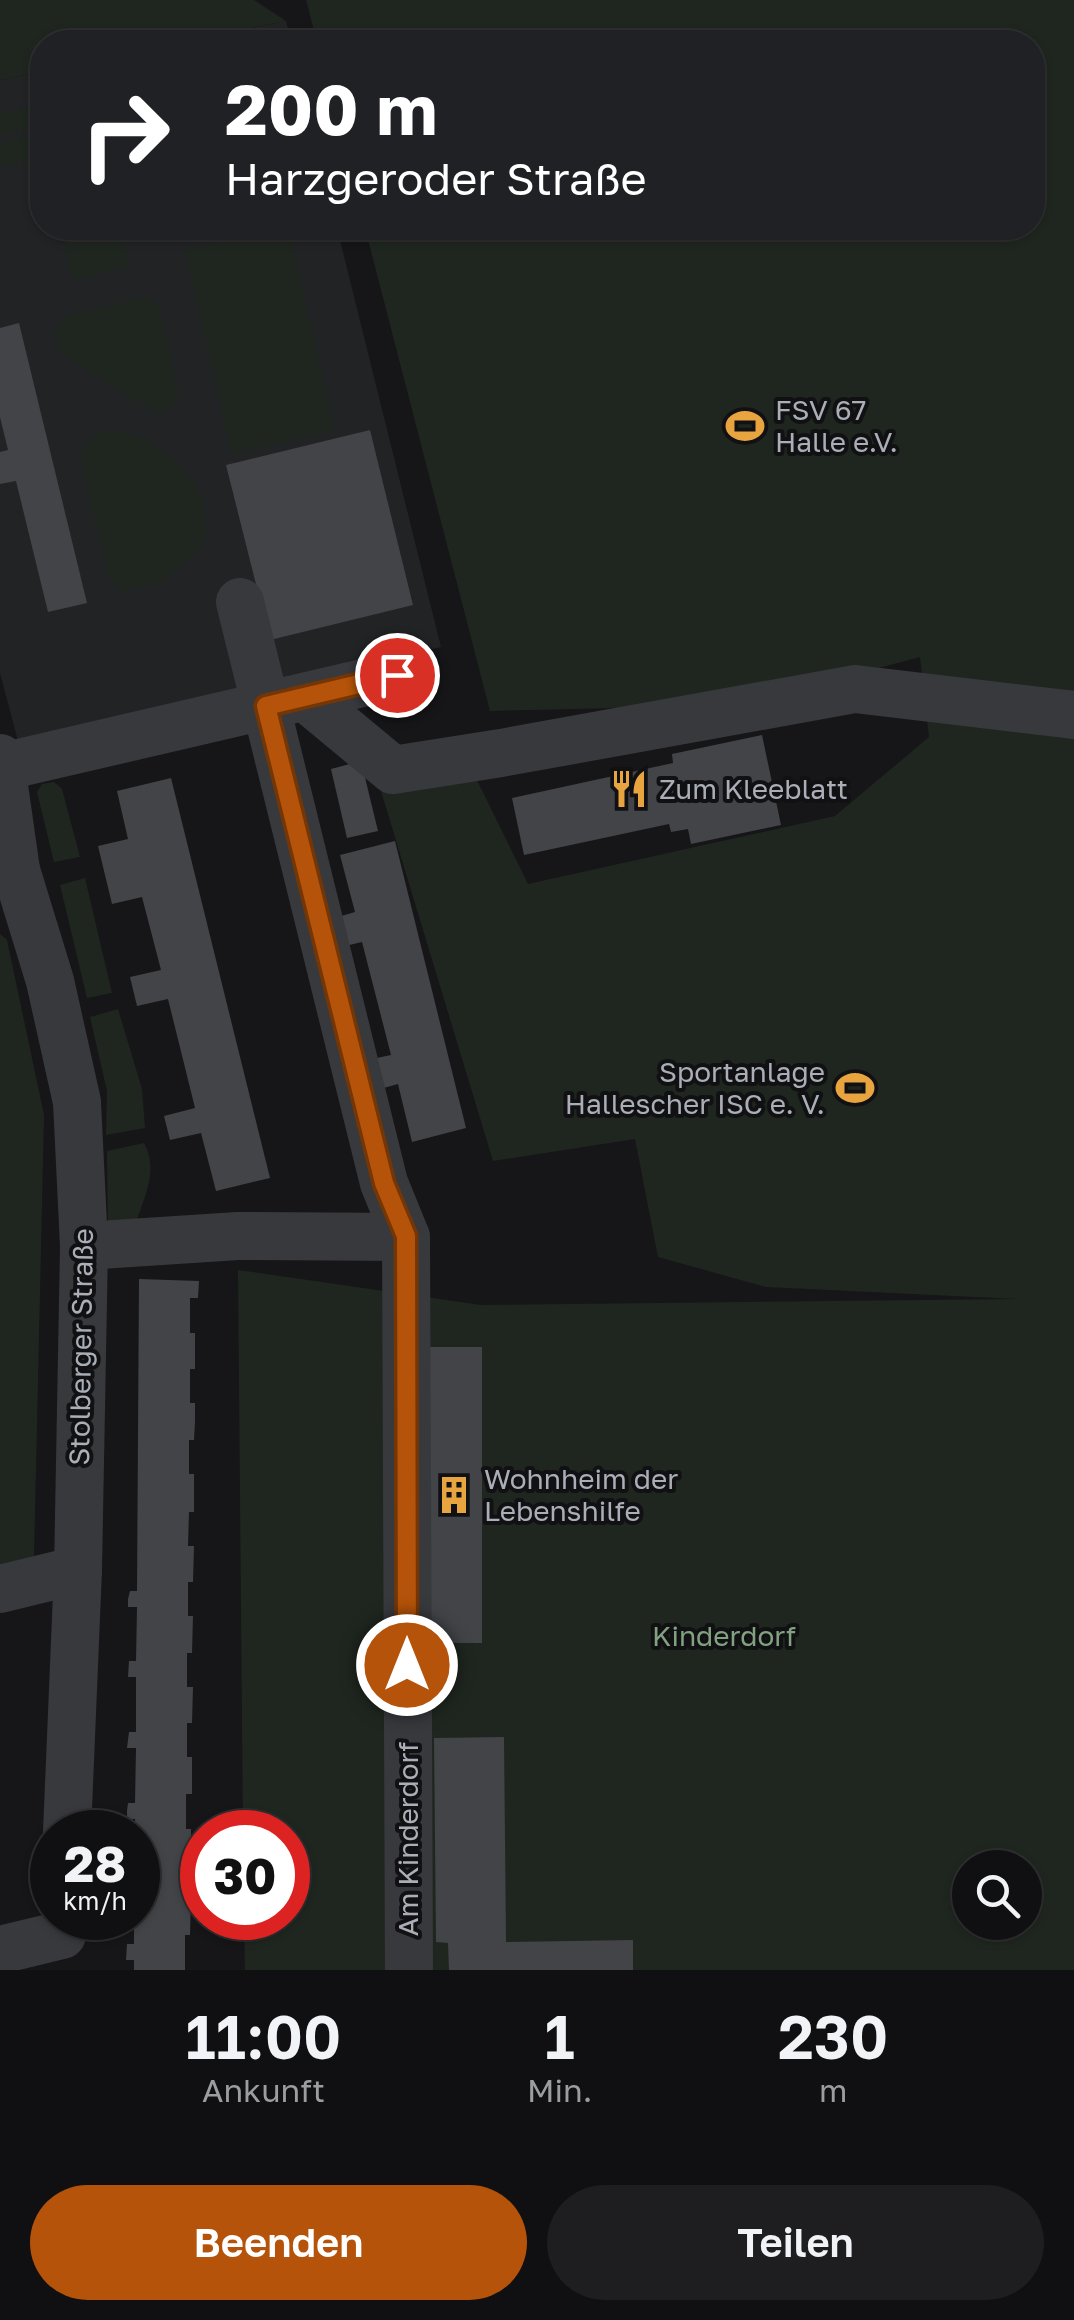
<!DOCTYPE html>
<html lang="de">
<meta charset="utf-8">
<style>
body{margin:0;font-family:"Golos Text",sans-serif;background:#1e1e20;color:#f1f3f6;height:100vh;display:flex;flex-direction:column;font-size:38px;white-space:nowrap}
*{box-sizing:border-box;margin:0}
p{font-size:32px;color:#9c9d9f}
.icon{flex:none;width:55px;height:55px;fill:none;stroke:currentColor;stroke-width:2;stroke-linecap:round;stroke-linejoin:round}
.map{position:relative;height:1970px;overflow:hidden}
.side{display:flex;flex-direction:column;background:#101012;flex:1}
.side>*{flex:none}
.top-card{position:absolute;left:30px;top:30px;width:1015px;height:210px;border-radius:40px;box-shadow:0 2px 8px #0004,0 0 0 2px #303032;background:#202124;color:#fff;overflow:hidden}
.fabs{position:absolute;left:952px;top:1850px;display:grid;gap:20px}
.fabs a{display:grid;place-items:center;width:90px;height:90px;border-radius:50%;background:#101012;box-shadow:0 2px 8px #0004,0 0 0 2px #303032;font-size:50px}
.speed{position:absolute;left:30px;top:1810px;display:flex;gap:20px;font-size:50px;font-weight:700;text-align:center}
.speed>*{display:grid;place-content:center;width:130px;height:130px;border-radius:50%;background:#101012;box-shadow:0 2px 8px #0004,0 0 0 2px #303032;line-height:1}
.speed small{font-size:25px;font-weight:400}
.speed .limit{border:15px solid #d22;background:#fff;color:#111}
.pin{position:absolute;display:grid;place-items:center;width:85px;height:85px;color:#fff;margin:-42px;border:5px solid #fff;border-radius:50%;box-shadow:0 2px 10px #0007}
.me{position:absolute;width:110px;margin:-55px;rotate:0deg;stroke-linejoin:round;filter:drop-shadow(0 0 8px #0008)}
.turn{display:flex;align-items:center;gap:35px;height:210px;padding:0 30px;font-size:45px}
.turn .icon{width:130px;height:130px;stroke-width:2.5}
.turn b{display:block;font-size:70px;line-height:85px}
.eta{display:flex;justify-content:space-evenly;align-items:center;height:170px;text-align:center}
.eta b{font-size:60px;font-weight:600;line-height:70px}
.button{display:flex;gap:20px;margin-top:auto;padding:20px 30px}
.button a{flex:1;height:115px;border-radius:60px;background:#b45309;color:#fff;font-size:40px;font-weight:600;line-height:115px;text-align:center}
.button a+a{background:#1e1e20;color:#f1f3f6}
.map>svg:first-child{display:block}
</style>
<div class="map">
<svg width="1074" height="1970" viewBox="0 0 1074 1970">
<rect width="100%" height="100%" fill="#161618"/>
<g fill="#222325">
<polygon points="286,21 292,42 181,42"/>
<polygon points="42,71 42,228 337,228 441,647 18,741 0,673 0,80"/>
</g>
<g fill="#1f261f" fill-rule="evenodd">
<polygon points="0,0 254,0 286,21 181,42 42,42 42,71 0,80"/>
<path d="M306 0H1074V1970H245L244 1918H288V1832H243L238 1270 481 1305 1017 1299 766 1287 658 1257 635 1139 493 1161 378 781 473 772 528 884 835 816 929 737 920 657 741 705 490 711 365 228H1032V42H317ZM970 1868H1025V1922H970Z"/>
<polygon points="42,102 42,125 0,135 0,113"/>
<polygon points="42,133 42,157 0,167 0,143"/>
<polygon points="60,228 121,228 130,267 73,280"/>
<polygon points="281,228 288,228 335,430 232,454 185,250"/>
<polygon points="140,297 149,300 159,307 178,390 177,403 166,412 155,412 71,360 59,350 55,335 59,326 68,316"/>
<path d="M118 430 149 442 174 459 195 484 203 504 206 532 198 550 163 581 123 591 110 582 80 460C88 438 95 433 118 430Z"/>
<polygon points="54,782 62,789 80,857 54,862 37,792 42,784"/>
<polygon points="85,878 112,993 87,998 60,885"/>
<polygon points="0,934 7,940 44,1115 34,1556 0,1565"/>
<polygon points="118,1009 142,1089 145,1128 106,1135 107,1091 90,1017"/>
<path d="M144 1143C160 1172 142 1202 133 1231L108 1224 107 1151Z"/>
</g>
<g fill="#434448">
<polygon points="19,323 87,603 48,612 16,481 0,484 0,452 8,450 0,417 0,328"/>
<polygon points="370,430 413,605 270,640 226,465"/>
<polygon points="762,735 781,825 691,844 688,829 671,832 669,824 524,855 512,798 673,763 672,754"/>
<polygon points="361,761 378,831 347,838 331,769"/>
<polygon points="171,778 270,1178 216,1191 201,1133 170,1140 164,1116 195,1108 168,999 137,1006 130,977 161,970 142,897 112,904 98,846 128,839 117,791"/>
<polygon points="395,841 466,1128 412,1142 398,1084 380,1089 372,1059 391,1055 362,942 345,946 338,917 355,912 340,855"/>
<polygon points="139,1279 199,1281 198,1298 190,1298 190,1333 195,1333 195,1369 190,1369 190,1403 195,1403 195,1422 194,1440 189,1440 189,1474 194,1474 194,1512 189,1512 188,1546 194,1546 193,1582 188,1582 188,1616 193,1616 192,1653 187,1653 187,1687 193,1687 192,1723 187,1723 187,1757 192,1757 192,1794 186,1794 186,1829 191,1829 191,1865 186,1865 186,1899 191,1899 190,1935 185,1935 185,1970 134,1970 134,1960 126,1960 127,1944 134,1944 134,1918 138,1918 138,1832 135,1832 135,1819 127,1819 127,1811 128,1803 135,1803 136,1748 127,1748 129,1732 136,1732 136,1677 128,1677 129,1661 136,1661 137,1607 128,1607 128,1599 130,1591 137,1591"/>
<rect x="426" y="1347" width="56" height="296"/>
<polygon points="504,1737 506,1942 633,1940 633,1970 449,1970 448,1943 436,1942 434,1738"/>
</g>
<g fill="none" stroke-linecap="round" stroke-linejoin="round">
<g stroke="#38393d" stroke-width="48">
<polyline points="240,602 384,1183 406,1237 409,1970"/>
<polyline points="305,697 393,770 501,753 855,689 1074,715"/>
<polyline points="0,758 16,870 0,871"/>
<polyline points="2,767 397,675"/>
<polyline points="16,870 50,981 77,1102 84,1246 78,1570 67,1832"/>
<polyline points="84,1246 238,1236 406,1237"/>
<polyline points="0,1589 78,1570"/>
<polyline points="0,1950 62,1935"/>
</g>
</g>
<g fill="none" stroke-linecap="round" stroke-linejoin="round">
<g stroke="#753606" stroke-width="25">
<polyline id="route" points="397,675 266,706 384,1183 406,1236 407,1665"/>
</g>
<use href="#route" stroke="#b45309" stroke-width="18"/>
</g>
<defs>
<g id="stadium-bare" transform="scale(3)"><path d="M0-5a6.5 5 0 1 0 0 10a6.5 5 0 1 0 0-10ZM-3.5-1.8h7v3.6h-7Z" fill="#e8a43f" stroke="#111113" stroke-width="2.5" paint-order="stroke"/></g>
<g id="restaurant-bare" transform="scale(3)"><path d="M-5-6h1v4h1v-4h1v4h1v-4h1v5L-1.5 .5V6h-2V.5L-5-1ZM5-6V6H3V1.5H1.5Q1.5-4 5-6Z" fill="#e8a43f" stroke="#111113" stroke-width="2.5" paint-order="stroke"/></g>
<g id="building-bare" transform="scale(3)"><path d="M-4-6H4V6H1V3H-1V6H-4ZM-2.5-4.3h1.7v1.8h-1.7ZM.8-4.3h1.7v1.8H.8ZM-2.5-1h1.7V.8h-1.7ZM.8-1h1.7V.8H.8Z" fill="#e8a43f" stroke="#111113" stroke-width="2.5" paint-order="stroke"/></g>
</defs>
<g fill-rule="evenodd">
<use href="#stadium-bare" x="745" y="426"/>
<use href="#restaurant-bare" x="629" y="789"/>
<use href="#stadium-bare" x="855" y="1088"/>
<use href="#building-bare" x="454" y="1495"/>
</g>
<g text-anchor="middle" stroke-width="8" stroke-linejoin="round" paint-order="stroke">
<g font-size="28" fill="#a9aeb7" stroke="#111113" text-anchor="start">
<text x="775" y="420">FSV 67<tspan x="775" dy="32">Halle e.V.</tspan></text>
<text x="659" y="799">Zum Kleeblatt</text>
<text x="825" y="1082" text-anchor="end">Sportanlage<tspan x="825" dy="32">Hallescher ISC e. V.</tspan></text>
<text x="484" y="1489">Wohnheim der<tspan x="484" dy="32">Lebenshilfe</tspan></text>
</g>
<g font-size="28" fill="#a9aeb7" stroke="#111113">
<text transform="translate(81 1347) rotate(-89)" y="10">Stolberger Straße</text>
<text transform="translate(408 1839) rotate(-90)" y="10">Am Kinderdorf</text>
</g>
<g font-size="28" fill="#81a181" stroke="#111113">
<text x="724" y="1646">Kinderdorf</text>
</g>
</g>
</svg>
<div class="fabs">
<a><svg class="icon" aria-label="search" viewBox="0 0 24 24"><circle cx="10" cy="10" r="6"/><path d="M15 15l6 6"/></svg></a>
</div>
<div class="speed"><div>28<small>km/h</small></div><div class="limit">30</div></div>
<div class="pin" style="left:397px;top:675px;background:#d93025"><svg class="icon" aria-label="arrive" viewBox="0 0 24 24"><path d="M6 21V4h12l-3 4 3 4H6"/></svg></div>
<svg class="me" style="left:407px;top:1665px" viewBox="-20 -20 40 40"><circle r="17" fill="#b45309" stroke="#fff" stroke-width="3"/><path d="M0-11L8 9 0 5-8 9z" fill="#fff"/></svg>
<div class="top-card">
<div class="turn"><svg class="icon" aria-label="right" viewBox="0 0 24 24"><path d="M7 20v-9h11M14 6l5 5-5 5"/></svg><div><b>200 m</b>Harzgeroder Straße</div></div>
</div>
</div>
<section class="side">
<div class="eta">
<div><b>11:00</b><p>Ankunft</p></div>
<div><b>1</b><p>Min.</p></div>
<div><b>230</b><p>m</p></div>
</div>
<div class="button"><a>Beenden</a><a>Teilen</a></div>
</section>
